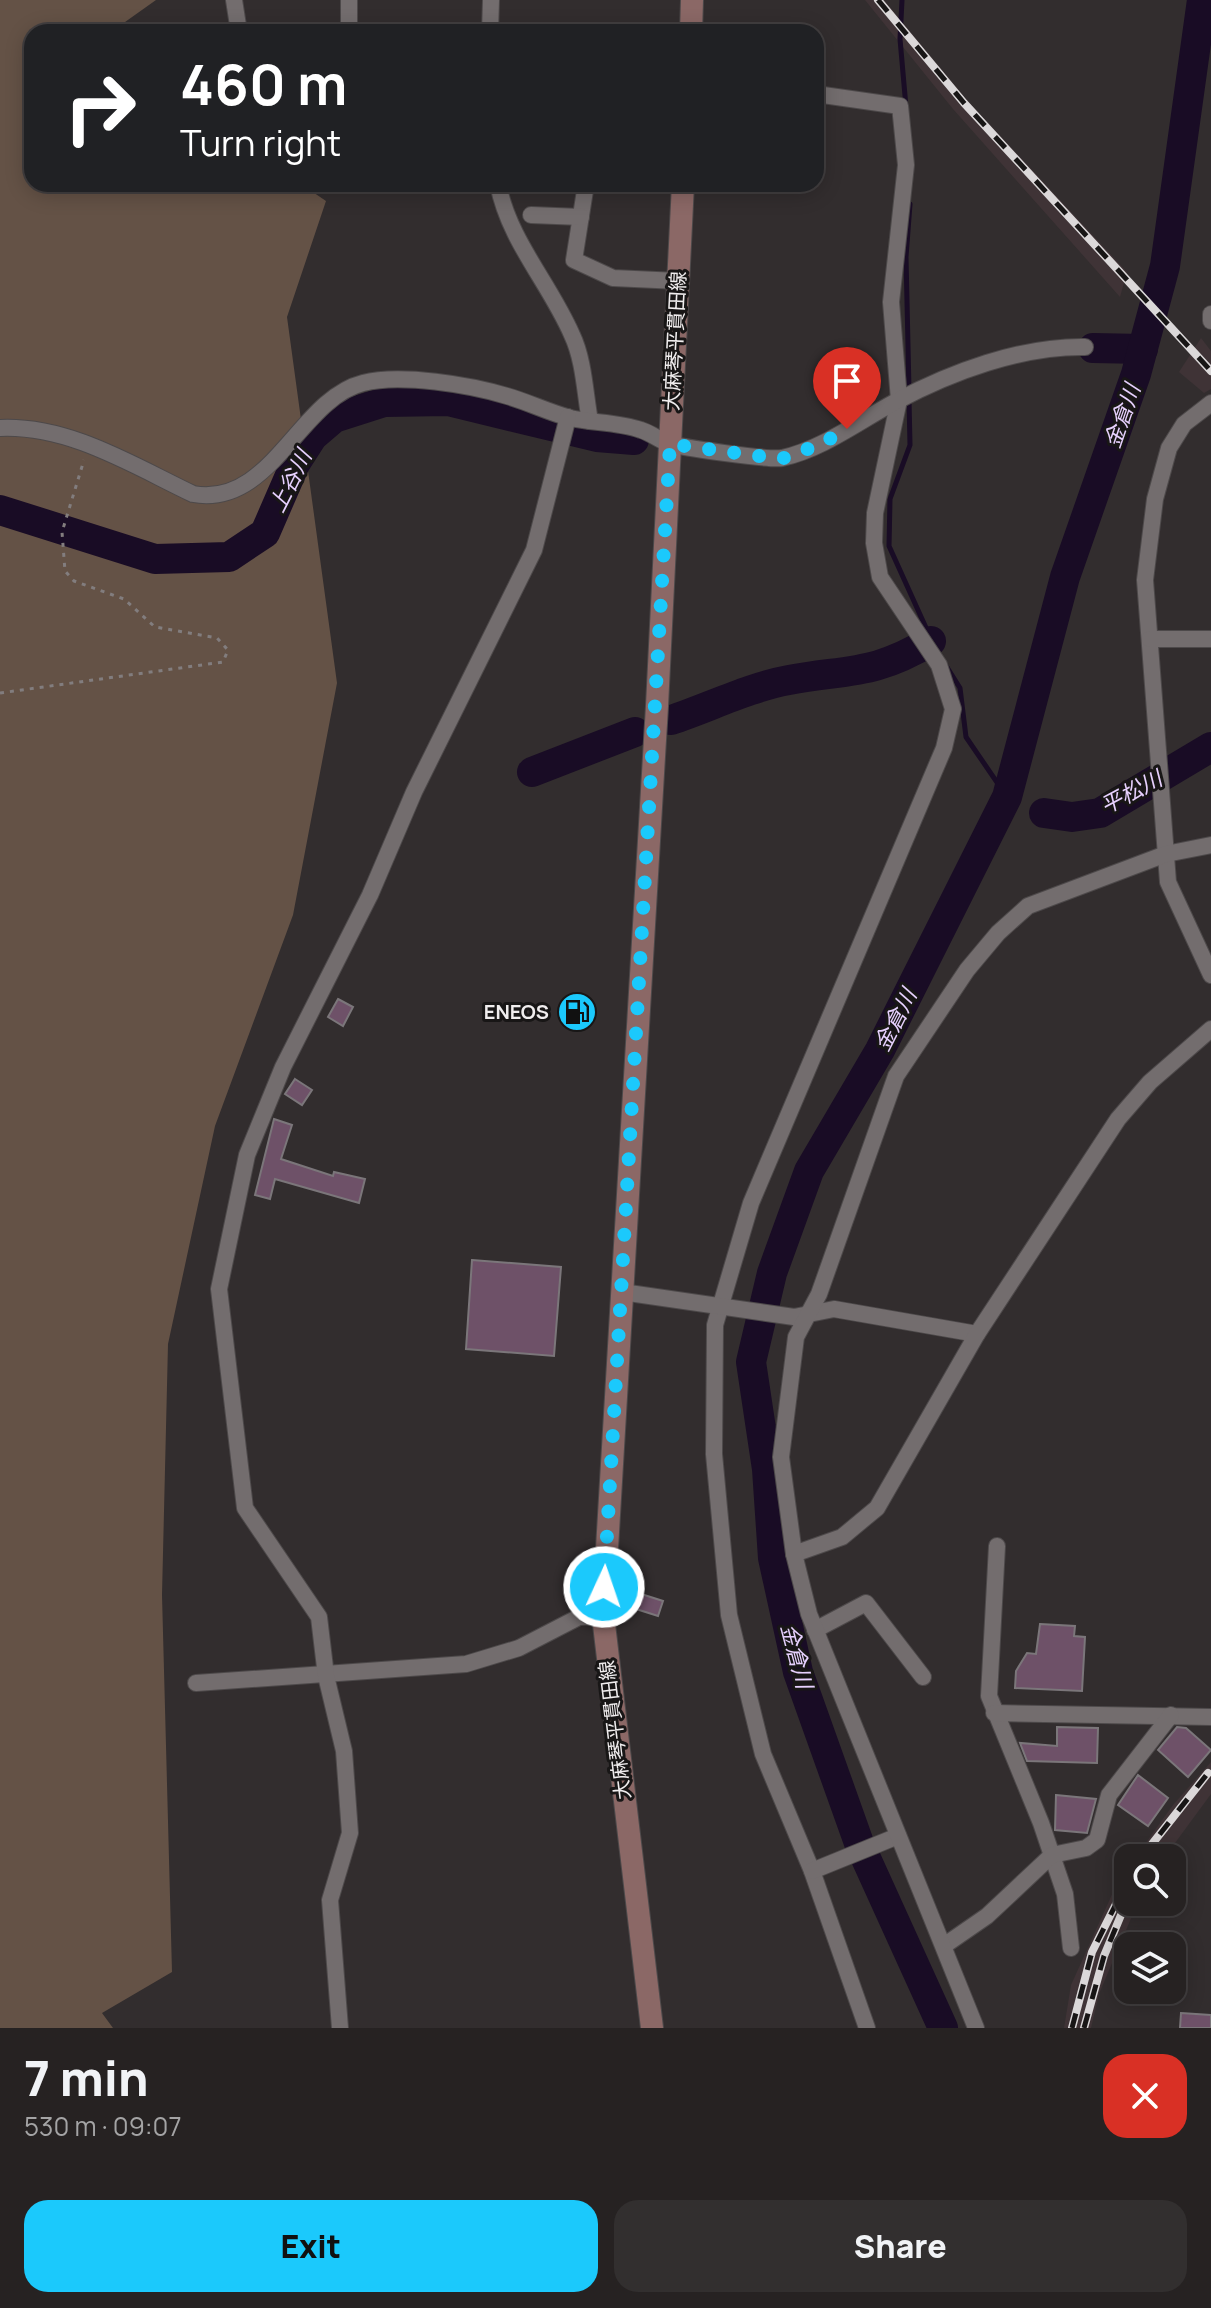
<!DOCTYPE html>
<meta charset="utf-8">
<style>
body{margin:0;font-family:Manrope,"Noto Sans JP",sans-serif;background:#322f2f;color:#f1f3f6;height:100vh;display:flex;flex-direction:column;font-size:30px;white-space:nowrap}
*{box-sizing:border-box;margin:0}
p{font-size:26px;color:#a4a4a5}
.icon{flex:none;width:44px;height:44px;fill:none;stroke:currentColor;stroke-width:2;stroke-linecap:round;stroke-linejoin:round}
.map{position:relative;height:2028px;overflow:hidden}
.panel{display:flex;flex-direction:column;background:#262222;flex:1}
.panel>*{flex:none}
.top-card{position:absolute;left:24px;top:24px;width:800px;height:168px;border-radius:24px;box-shadow:0 4px 20px #0003,0 0 0 2px #423f40;background:#202124;color:#fff;overflow:hidden}
.buttons{position:absolute;left:1114px;top:1844px;display:grid;gap:16px}
.buttons a{display:grid;place-items:center;width:72px;height:72px;border-radius:16px;background:#262222;box-shadow:0 4px 20px #0003,0 0 0 2px #423f40;font-size:40px}
.pin{position:absolute;display:grid;place-items:center;width:68px;height:68px;color:#fff;margin:-82px -34px;border-radius:50% 50% 50% 0;rotate:-45deg;box-shadow:0 0 8px #0007}
.pin .icon{rotate:45deg}
.me{position:absolute;width:88px;margin:-44px;rotate:3deg;stroke-linejoin:round;filter:drop-shadow(0 0 6px #0008)}
.turn{display:flex;align-items:center;gap:28px;height:168px;padding:0 24px;font-size:36px}
.turn .icon{width:104px;height:104px;stroke-width:2.5}
.turn b{display:block;font-size:56px;line-height:68px}
.round{display:grid;place-items:center;flex:none;width:84px;height:84px;border-radius:24px;background:#322f2f}
.headline{display:flex;align-items:center;justify-content:space-between;height:136px;padding:0 24px}
h1{font-size:48px;font-weight:800;line-height:60px}
.action{display:flex;gap:16px;margin-top:auto;padding:16px 24px}
.action a{flex:1;height:92px;border-radius:24px;background:#1bc9fc;color:#111;font-size:32px;font-weight:800;line-height:92px;text-align:center}
.action a+a{background:#322f2f;color:#f1f3f6}
.map>svg:first-child{display:block}
</style>
<div class="map">
<svg width="1211" height="2028" viewBox="0 0 1211 2028">
<rect width="100%" height="100%" fill="#322d2e"/>
<g fill="#3f3336">
<polygon points="865,0 884,0 966,99 1127,272 1120,297 953,109"/>
<polygon points="1201,338 1211,351 1211,389 1204,393 1179,372"/>
<polygon points="1211,1762 1211,1794 1164,1858 1135,1858 1173,1805"/>
<polygon points="1128,1868 1128,1902 1138,1902 1099,1994 1091,2028 1064,2028 1071,1985 1114,1890"/>
</g>
<polygon fill="#645246" points="0,0 156,0 111,32 32,32 32,184 301,184 326,201 287,317 337,683 293,915 215,1126 168,1344 162,1595 172,1972 102,2013 113,2028 0,2028"/>
<g fill="none" stroke-linecap="round" stroke-linejoin="round">
<g stroke="#190c25" stroke-width="5">
<polyline points="902,0 900,39 906,107"/>
<polyline points="909,390 906,257 910,204"/>
<polyline points="909,400 910,445 890,499 889,546 932,641"/>
<polyline points="945,664 960,688 966,737 1007,797"/>
</g>
<g stroke="#190c25" stroke-width="30">
<polyline points="1093,348 1143,349"/>
<polyline points="0,510 155,559 229,557 265,533 295,464 313,436 334,418 384,402 448,401 597,437 634,440"/>
<path d="M671 720C710 707 750 687 789 680 850 669 874 675 931 641"/>
<polyline points="532,772 635,732"/>
<polyline points="1044,813 1072,817 1100,813 1211,747"/>
<polyline points="943,2028 859,1843 798,1672 773,1558 767,1469 751,1362 772,1273 809,1171 880,1050 1007,797 1065,577 1136,374 1165,266 1202,0"/>
</g>
</g>
<g fill="#6e5168" stroke="#7b767a" stroke-width="2">
<polygon points="338,999 353,1007 343,1026 328,1017"/>
<polygon points="295,1079 312,1090 302,1105 285,1094"/>
<polygon points="274,1119 292,1125 281,1159 333,1176 334,1172 365,1179 359,1203 275,1179 270,1199 255,1195"/>
<polygon points="472,1260 561,1267 554,1356 466,1349"/>
<polygon points="638,1593 663,1601 658,1616 633,1608"/>
<polygon points="1040,1624 1075,1626 1074,1636 1085,1637 1082,1691 1015,1688 1016,1671 1027,1653 1036,1654"/>
<polygon points="1057,1727 1098,1728 1097,1763 1027,1761 1020,1743 1057,1746"/>
<polygon points="1177,1727 1186,1728 1211,1750 1188,1777 1158,1750"/>
<polygon points="1138,1775 1168,1798 1148,1826 1118,1805"/>
<polygon points="1056,1795 1096,1799 1087,1833 1055,1830"/>
<polygon points="1181,2013 1211,2015 1211,2028 1180,2028"/>
</g>
<g fill="none" stroke-linecap="round" stroke-linejoin="round">
<g stroke="#4d494a" stroke-width="18">
<g id="minor">
<polyline points="234,0 239,32"/>
<polyline points="349,0 349,32"/>
<polyline points="490,32 491,0"/>
<polyline points="816,94 900,106 906,165 891,302 899,400 875,513 874,543 880,577 939,665 953,709 944,748 751,1203 715,1325 714,1454 729,1615 763,1754 812,1871 867,2028"/>
<path d="M498 184C509 241 549 282 572 335 584 360 585 394 590 421"/>
<polyline points="586,184 574,260 613,278 678,281"/>
<polyline points="531,215 581,217"/>
<polyline points="1211,314 1211,321"/>
<polyline points="1211,403 1184,424 1169,448 1155,499 1145,580 1168,882 1211,975"/>
<path d="M0 428C69 425 132 465 193 494 271 508 299 399 363 383 400 373 471 385 507 396 528 402 548 412 570 418 593 423 619 422 641 430 651 433 659 440 668 443 681 448 770 460 782 458 823 449 859 421 895 402 951 372 1021 346 1085 347"/>
<polyline points="1150,639 1211,639"/>
<polyline points="622,1292 794,1317 834,1309 977,1334"/>
<polyline points="997,1546 989,1696 1041,1823 1065,1894 1071,1948"/>
<polyline points="794,1554 842,1537 877,1508 977,1334 1118,1119 1150,1082 1211,1029"/>
<polyline points="815,1630 866,1603 923,1677"/>
<polyline points="196,1683 466,1664 519,1648 579,1617 603,1616"/>
<polyline points="994,1713 1211,1717"/>
<polyline points="812,1871 898,1836"/>
<polyline points="945,1945 987,1916 1052,1855 1086,1848 1097,1840 1109,1795 1171,1715"/>
<polyline points="340,2028 330,1900 350,1833 344,1751 326,1676 319,1617 245,1508 219,1289 247,1155 283,1067 370,895 414,792 534,550 568,417"/>
<polyline points="976,2028 809,1614 794,1554 781,1457 796,1337 819,1294 896,1076 967,970 998,933 1028,906 1166,854 1211,845"/>
</g>
</g>
<g stroke="#4d494a" stroke-width="24">
<g id="secondary">
<polyline points="691,32 692,0"/>
<polyline points="652,2028 603,1616 657,706 683,184"/>
</g>
</g>
<polyline stroke="#827d7e" stroke-width="3" stroke-dasharray="4 6" stroke-linecap="butt" points="0,693 223,662 228,650 217,638 155,627 124,599 74,581 65,571 62,532 84,460"/>
<use href="#minor" stroke="#736d6e" stroke-width="16"/>
<use href="#secondary" stroke="#8b6866" stroke-width="22"/>
<g stroke="#dbd8d9" stroke-width="8">
<g id="rail">
<polyline points="878,0 964,103 1211,371"/>
<polyline points="1141,1858 1208,1773"/>
<polyline points="1072,2028 1092,1952 1128,1880"/>
<polyline points="1084,2028 1104,1956 1121,1915"/>
</g>
</g>
<use href="#rail" stroke="#181616" stroke-width="5" stroke-dasharray="15" stroke-linecap="butt"/>
</g>
<g fill="none" stroke-linecap="round" stroke-linejoin="round">
<polyline stroke="#1bc9fc" stroke-width="14" stroke-dasharray="0 25.2" points="604,1587 670,444 781,459 821,444 847,429"/>
</g>
<defs>
<g id="fuel-disc" transform="scale(2)"><circle r="9.5" fill="#1bc9fc" stroke="#181616"/><path d="M-5.5-6h7V0h2V4h1.3V-2.5L3-4.5l.8-.8L6-3V5H2.5V1h-1V6h-7ZM-4.2-4.7v3.2H.2V-4.7Z" fill="#111"/></g>
</defs>
<g fill-rule="evenodd">
<use href="#fuel-disc" x="577" y="1012"/>
</g>
<g text-anchor="middle" stroke-width="6" stroke-linejoin="round" paint-order="stroke">
<g font-size="20" fill="#f0edee" stroke="#181616">
<text transform="translate(675 341) rotate(-87)" y="7">大麻琴平貫田線</text>
<text transform="translate(615 1730) rotate(-97)" y="7">大麻琴平貫田線</text>
</g>
<g font-size="20" font-weight="bold" fill="#f0edee" stroke="#181616" text-anchor="end">
<text x="549" y="1019">ENEOS</text>
</g>
<g font-size="22" font-style="italic" fill="#e7d1fe" stroke="#181616">
<text transform="translate(1122 416) rotate(-71)" y="8">金倉川</text>
<text transform="translate(290 481) rotate(-63)" y="8">上谷川</text>
<text transform="translate(1131 792) rotate(-28)" y="8">平松川</text>
<text transform="translate(895 1020) rotate(-63)" y="8">金倉川</text>
<text transform="translate(797 1656) rotate(75)" y="8">金倉川</text>
</g>
</g>
</svg>
<div class="buttons">
<a><svg class="icon" aria-label="search" viewBox="0 0 24 24"><circle cx="10" cy="10" r="6"/><path d="M15 15l6 6"/></svg></a>
<a><svg class="icon" aria-label="layers" viewBox="0 0 24 24"><path d="M12 4l9 5-9 5-9-5zM3 14l9 5 9-5"/></svg></a>
</div>
<div class="pin" style="left:847px;top:429px;background:#d93025"><svg class="icon" aria-label="arrive" viewBox="0 0 24 24"><path d="M6 21V4h12l-3 4 3 4H6"/></svg></div>
<svg class="me" style="left:604px;top:1587px" viewBox="-20 -20 40 40"><circle r="17" fill="#1bc9fc" stroke="#fff" stroke-width="3"/><path d="M0-11L8 9 0 5-8 9z" fill="#fff"/></svg>
<div class="top-card">
<div class="turn"><svg class="icon" aria-label="right" viewBox="0 0 24 24"><path d="M7 20v-9h11M14 6l5 5-5 5"/></svg><div><b>460 m</b>Turn right</div></div>
</div>
</div>
<section class="panel">
<div class="headline"><div><h1>7 min</h1><p>530 m · 09:07</p></div><a class="round" style="background:#d93025;color:#fff"><svg class="icon" aria-label="close" viewBox="0 0 24 24"><path d="M6 6l12 12M18 6L6 18"/></svg></a></div>
<div class="action"><a>Exit</a><a>Share</a></div>
</section>
